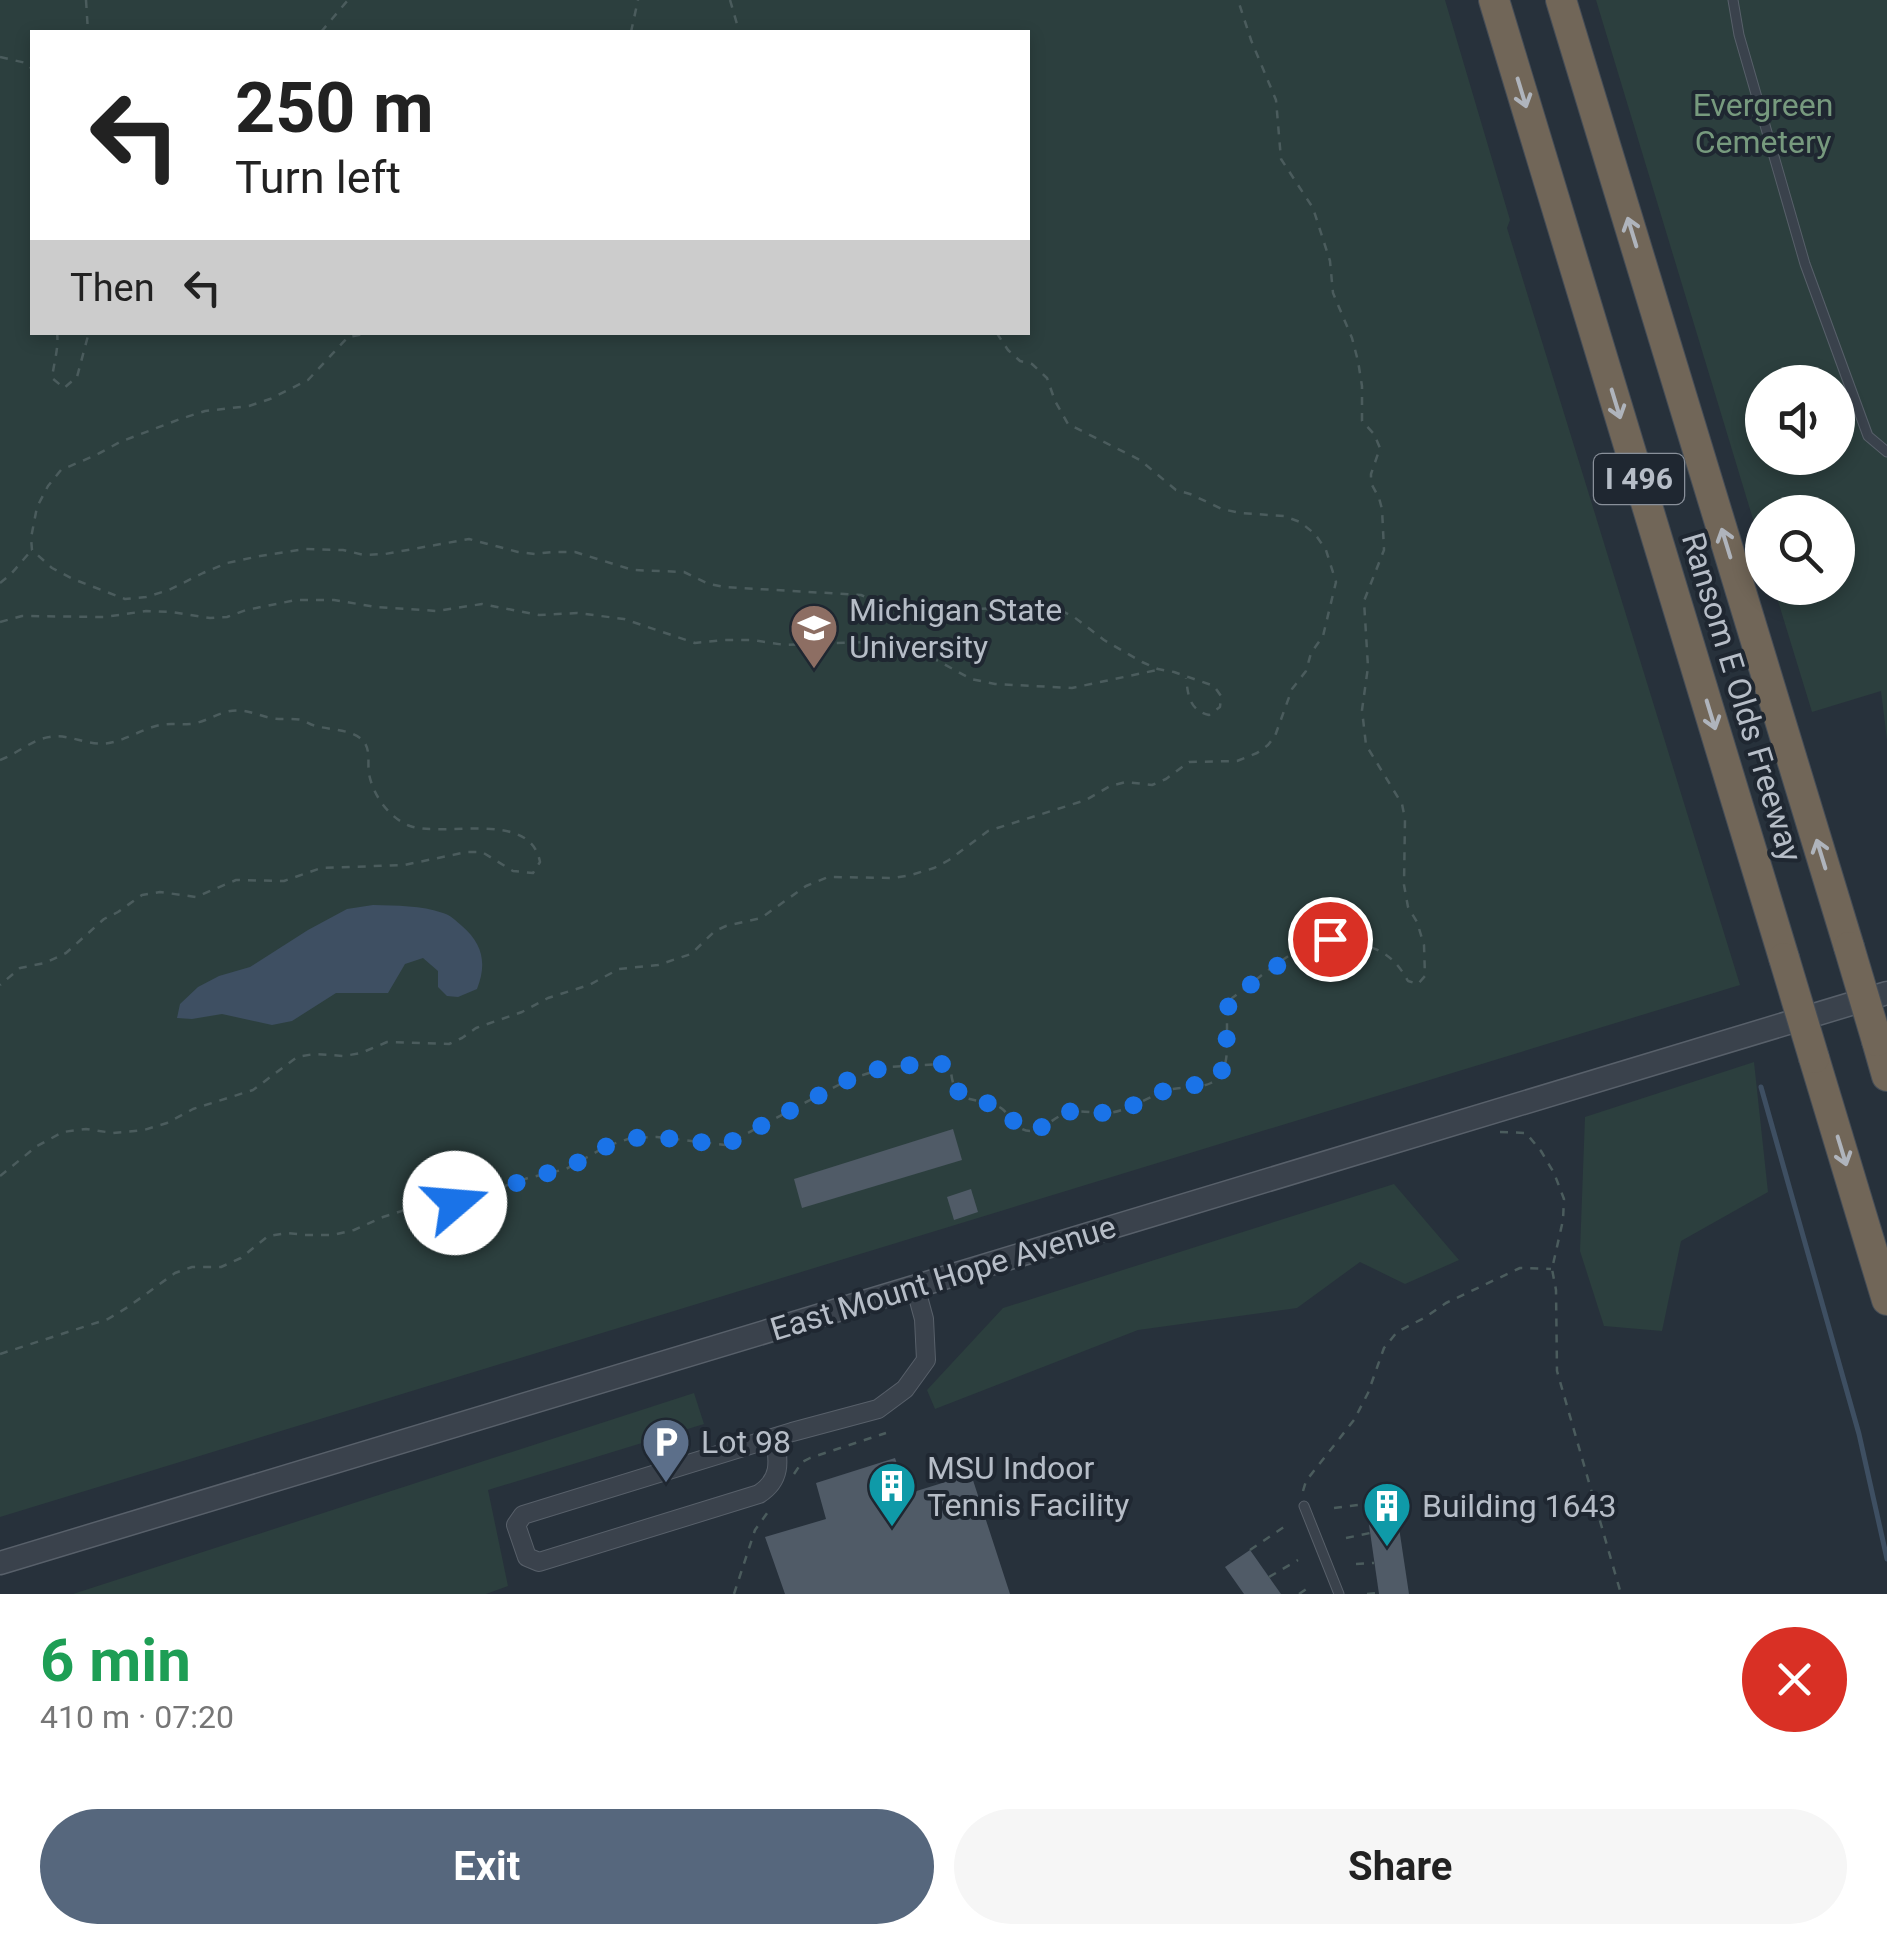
<!DOCTYPE html>
<meta charset="utf-8">
<style>
body{margin:0;font-family:Roboto,sans-serif;background:#f6f6f6;color:#222;height:100vh;display:flex;flex-direction:column;font-size:38px;white-space:nowrap}
*{box-sizing:border-box;margin:0}
p{font-size:32px;color:#767676}
.icon{flex:none;width:55px;height:55px;fill:none;stroke:currentColor;stroke-width:2;stroke-linecap:round;stroke-linejoin:round}
.map{position:relative;height:1594px;overflow:hidden}
.panel{display:flex;flex-direction:column;background:#fff;flex:1}
.panel>*{flex:none}
.top-card{position:absolute;left:30px;top:30px;width:1000px;height:305px;border-radius:0px;box-shadow:0 5px 15px #0003;background:#fff;color:#222;overflow:hidden}
.fabs{position:absolute;left:1745px;top:365px;display:grid;gap:20px}
.fabs a{display:grid;place-items:center;width:110px;height:110px;border-radius:50%;background:#fff;box-shadow:0 5px 15px #0003;font-size:50px}
.pin{position:absolute;display:grid;place-items:center;width:85px;height:85px;color:#fff;margin:-42px;border:5px solid #fff;border-radius:50%;box-shadow:0 2px 10px #0007}
.me{position:absolute;width:110px;margin:-55px;rotate:72deg;stroke-linejoin:round;filter:drop-shadow(0 0 8px #0008)}
.turn{display:flex;align-items:center;gap:35px;height:210px;padding:0 40px;font-size:45px}
.turn .icon{width:130px;height:130px;stroke-width:2.5}
.turn b{display:block;font-size:70px;line-height:85px}
.then{display:flex;align-items:center;height:95px;padding:0 40px;background:#0003;gap:20px;font-size:38px}
.round{display:grid;place-items:center;flex:none;width:105px;height:105px;border-radius:52px;background:#f6f6f6}
.summary{display:flex;align-items:center;justify-content:space-between;height:170px;padding:0 40px}
h1{font-size:60px;font-weight:700;line-height:75px;color:#1e9e55}
.cta{display:flex;gap:20px;margin-top:auto;padding:20px 40px}
.cta a{flex:1;height:115px;border-radius:60px;background:#56677d;color:#fff;font-size:40px;font-weight:700;line-height:115px;text-align:center}
.cta a+a{background:#f6f6f6;color:#222}
.map>svg:first-child{display:block}
</style>
<div class="map">
<svg width="1887" height="1594" viewBox="0 0 1887 1594">
<rect width="100%" height="100%" fill="#27313b"/>
<g fill="#2c3f3e" fill-rule="evenodd">
<path d="M0 0H1445L1510 220 1507 228 1740 985 0 1517ZM32 32H1028V332H32Z"/>
<path d="M1596 0H1887V740L1881 691 1812 712 1774 588H1838V512H1762V549ZM1762 382H1838V458H1762Z"/>
<polygon points="1754,1062 1768,1192 1681,1241 1662,1331 1604,1326 1580,1251 1585,1117"/>
<polygon points="1394,1184 1459,1260 1405,1284 1360,1262 1297,1308 1138,1330 935,1409 927,1390 1003,1308"/>
<polygon points="694,1393 704,1424 488,1490 508,1586 486,1594 73,1594"/>
</g>
<path fill="#3e4f62" d="M373 905C397 906 421 905 443 913 451 915 456 921 462 926 483 944 487 964 477 989L458 997 447 996 438 987V971L423 958 405 964 388 993H336L292 1021 272 1025 222 1014 192 1019 177 1018 180 1004 198 987 219 976 250 967 308 930 347 909Z"/>
<g fill="none" stroke-linecap="round" stroke-linejoin="round">
<polyline stroke="#3e4f62" stroke-width="5" points="1761,1087 1859,1434 1887,1559"/>
</g>
<g fill="#505b67">
<polygon points="953,1129 962,1160 802,1208 794,1179"/>
<polygon points="971,1189 978,1212 954,1220 947,1197"/>
<polygon points="895,1458 907,1494 971,1474 1010,1594 785,1594 765,1537 826,1519 816,1483"/>
<polygon points="1395,1501 1409,1594 1379,1594 1366,1504"/>
<polygon points="1250,1550 1269,1577 1281,1594 1244,1594 1225,1567"/>
</g>
<g fill="none" stroke-linecap="round" stroke-linejoin="round">
<g stroke="#58606a" stroke-width="11">
<g id="service">
<polyline points="1733,0 1739,35 1805,264 1868,436 1887,452"/>
<polyline points="1304,1506 1339,1594"/>
</g>
</g>
<g stroke="#58606a" stroke-width="20">
<path id="minor" d="M775 1438C779 1462 781 1480 759 1494L539 1562 527 1557 516 1525 523 1515 792 1432 878 1409 905 1389 926 1360 924 1319 915 1286"/>
</g>
<g stroke="#58606a" stroke-width="25">
<polyline id="tertiary" points="0,1563 1887,993"/>
</g>
<g stroke="#454d57" stroke-width="32">
<g id="motorway">
<polyline points="1494,0 1784,958"/>
<polyline points="1561,0 1849,947"/>
<polyline points="1877,1041 1887,1076"/>
<polyline points="1814,1058 1887,1300"/>
</g>
</g>
<g stroke="#4b5c5d" stroke-width="2.5" stroke-dasharray="8 8" stroke-linecap="butt">
<polyline points="86,0 88,32"/>
<polyline points="730,0 737,24 735,32"/>
<polyline points="321,32 348,0"/>
<polyline points="631,32 638,0"/>
<polyline points="0,57 26,63 32,69"/>
<path d="M57 332C59 348 54 362 52 378L64 388 77 377 89 332"/>
<path d="M376 332 348 337 308 380 270 399 249 406 205 411 180 419 120 442 96 455 61 470 48 486 37 507 31 538 32 550 52 568 73 579 125 599 146 597 169 590 203 573 227 563 260 556 305 549 343 550 364 555 385 554 469 539 518 552 535 554 552 552H575L633 570 684 572 709 584 724 587 861 595 896 610 1031 608 1058 609 1074 617 1104 640 1142 662 1158 669 1174 672 1214 686 1221 696 1220 707 1209 715C1189 710 1188 695 1186 678"/>
<polyline points="0,583 11,574 30,552"/>
<polyline points="0,622 22,616 105,617 146,611 171,612 210,618 227,617 246,610 296,600 334,600 376,607 437,611 482,604 539,615 577,613 624,619 695,643 724,640 752,640 785,645 865,642 903,648 931,657 971,679 995,684 1072,688 1157,670"/>
<path d="M0 760C17 754 31 740 49 737 69 733 89 747 109 743 126 740 142 729 160 725 170 723 180 725 190 724 203 723 214 715 226 712 243 707 256 715 271 718 281 720 292 718 302 720 307 722 311 725 316 726 330 730 348 729 360 738 372 747 367 761 369 774 373 795 389 818 410 826 445 838 530 809 540 862L533 873 513 871 482 852H467L404 865 321 868 284 881 236 880 196 897 160 892 142 895 118 912 104 919 66 953 45 963 20 968 0 985"/>
<polyline points="1500,1132 1526,1133 1541,1151 1554,1173 1564,1199 1563,1220 1552,1269 1556,1290 1557,1371 1621,1594"/>
<polyline points="0,1176 37,1146 63,1132 86,1129 113,1133 144,1130 167,1123 193,1109 253,1090 297,1057 314,1054 344,1056 361,1053 387,1042 449,1044 462,1038 476,1028 522,1012 548,998 589,985 619,969 658,965 691,954 715,931 726,926 761,918 806,886 828,877 894,878 911,875 934,868 949,860 988,831 1086,800 1110,786 1126,782 1152,785 1166,779 1189,762 1237,761 1257,753 1268,745 1275,736 1292,689 1306,671 1311,653 1323,636 1336,582 1326,550 1315,534 1300,522 1284,516 1240,513 1222,509 1190,494 1176,490 1140,460 1068,424 1055,401 1047,378 1032,364 1020,361 1008,350 996,332"/>
<path d="M0 1354 108 1319 128 1307 175 1273 192 1267H221L241 1258 268 1236 287 1233 305 1235H333L354 1230 383 1217 405 1210 455 1203 528 1178 566 1169 607 1146 631 1138 657 1137 725 1145 848 1080 887 1067 943 1064 951 1072C955 1110 979 1094 1001 1108 1011 1115 1016 1131 1030 1131 1045 1130 1056 1114 1071 1112 1083 1110 1096 1114 1109 1113 1132 1110 1151 1094 1173 1089 1184 1087 1201 1088 1211 1083 1239 1069 1219 1020 1232 998 1257 980 1299 942 1327 939 1340 938 1355 943 1367 946 1387 952 1398 963 1408 981L1418 984 1425 976 1424 945 1417 922 1408 907 1404 885 1405 819 1402 804 1366 745 1362 710 1368 667 1364 601 1384 550 1382 509 1379 498 1371 483V474L1380 448 1374 434 1362 421V386L1358 361 1352 338 1333 293 1330 261 1313 208 1281 159 1276 100 1251 40 1238 0"/>
<polyline points="794,1474 802,1462 810,1458 886,1433"/>
<polyline points="1303,1491 1306,1481 1354,1420 1368,1393 1384,1348 1397,1332 1424,1318 1446,1303 1520,1268 1551,1269"/>
<polyline points="1334,1508 1366,1504"/>
<polyline points="1346,1538 1370,1533"/>
<polyline points="1250,1550 1284,1527"/>
<polyline points="1356,1564 1374,1563"/>
<polyline points="1269,1577 1298,1560"/>
<polyline points="734,1594 755,1530 770,1509"/>
<polyline points="1299,1594 1308,1588"/>
<polyline points="1367,1594 1378,1593"/>
</g>
<use href="#service" stroke="#3a424c" stroke-width="9"/>
<use href="#minor" stroke="#3a424c" stroke-width="18"/>
<use href="#tertiary" stroke="#3a424c" stroke-width="22"/>
<use href="#motorway" stroke="#716658" stroke-width="30"/>
<g stroke="#454d57" stroke-width="32" stroke-linecap="butt">
<g id="motorway-bridge">
<polyline points="1849,947 1877,1041"/>
<polyline points="1784,958 1814,1058"/>
</g>
</g>
<use href="#motorway-bridge" stroke="#716658" stroke-width="30"/>
</g>
<defs><path id="oneway-shaft" d="M-6 0H5M1.5-3L5.5 0L1.5 3" fill="none" stroke-width="1.6" stroke-linecap="round" stroke-linejoin="round" transform="scale(2.5)"/></defs>
<g stroke="#afb4bc">
<use href="#oneway-shaft" transform="translate(1522 93) rotate(73)"/>
<use href="#oneway-shaft" transform="translate(1632 232) rotate(-107)"/>
<use href="#oneway-shaft" transform="translate(1616 404) rotate(73)"/>
<use href="#oneway-shaft" transform="translate(1726 543) rotate(-107)"/>
<use href="#oneway-shaft" transform="translate(1711 715) rotate(73)"/>
<use href="#oneway-shaft" transform="translate(1821 854) rotate(-107)"/>
<use href="#oneway-shaft" transform="translate(1842 1151) rotate(73)"/>
</g>
<g fill="none" stroke-linecap="round" stroke-linejoin="round">
<path stroke="#1a73e8" stroke-width="18" stroke-dasharray="0 32.4" d="M455 1203 544 1174 566 1169 607 1146 632 1138 657 1137 725 1145 848 1080 887 1066 942 1064C953 1073 951 1086 962 1095 974 1106 992 1099 1005 1110 1013 1117 1015 1129 1027 1130 1043 1132 1054 1116 1068 1112 1081 1109 1095 1113 1107 1113 1128 1111 1145 1098 1164 1091 1174 1088 1185 1087 1195 1085 1206 1083 1214 1083 1221 1072 1234 1049 1219 1020 1232 998L1308 944 1330 939"/>
</g>
<defs>
<g id="university-pin" transform="scale(2.5)"><path d="M0 17L-7.5 6A9.5 9.5 0 1 1 7.5 6Z" fill="#8d6e63" stroke="#1f2731"/><path d="M0-5L7-2L0 1L-7-2ZM-4 1L0 2.5L4 1V4Q0 6-4 4Z" fill="#fff"/></g>
<g id="parking-pin" transform="scale(2.5)"><path d="M0 17L-7.5 6A9.5 9.5 0 1 1 7.5 6Z" fill="#5c6f8a" stroke="#1f2731"/><path d="M-3.5-5.5H1a3.5 3.5 0 0 1 0 7H-1V5.5H-3.5ZM-1-3.4V-.6H.8a1.4 1.4 0 0 0 0-2.8Z" fill="#fff"/></g>
<g id="building-pin" transform="scale(2.5)"><path d="M0 17L-7.5 6A9.5 9.5 0 1 1 7.5 6Z" fill="#0f9aa8" stroke="#1f2731"/><path d="M-4-6H4V6H1V3H-1V6H-4ZM-2.5-4.3h1.7v1.8h-1.7ZM.8-4.3h1.7v1.8H.8ZM-2.5-1h1.7V.8h-1.7ZM.8-1h1.7V.8H.8Z" fill="#fff"/></g>
</defs>
<g fill-rule="evenodd">
<use href="#university-pin" x="814" y="628"/>
<use href="#parking-pin" x="666" y="1442"/>
<use href="#building-pin" x="892" y="1486"/>
<use href="#building-pin" x="1387" y="1506"/>
</g>
<g text-anchor="middle" stroke-width="8" stroke-linejoin="round" paint-order="stroke">
<rect fill="#1f2731" stroke="#89909a" stroke-width="2.5" x="1594" y="454" width="90" height="50" rx="8"/>
<g font-size="30" font-weight="bold" fill="#b6bdc7">
<text x="1639" y="489">I 496</text>
</g>
<g font-size="32" fill="#779a7e" stroke="#1f2731">
<text x="1763" y="116">Evergreen<tspan x="1763" dy="37">Cemetery</tspan></text>
</g>
<g font-size="32" fill="#b6bdc7" stroke="#1f2731" text-anchor="start">
<text x="849" y="621">Michigan State<tspan x="849" dy="37">University</tspan></text>
<text x="701" y="1453">Lot 98</text>
<text x="927" y="1479">MSU Indoor<tspan x="927" dy="37">Tennis Facility</tspan></text>
<text x="1422" y="1517">Building 1643</text>
</g>
<g font-size="32" fill="#b6bdc7" stroke="#1f2731">
<text transform="translate(1742 697) rotate(73)" y="11">Ransom E Olds Freeway</text>
<text transform="translate(943 1278) rotate(-17)" y="11">East Mount Hope Avenue</text>
</g>
</g>
</svg>
<div class="fabs">
<a><svg class="icon" aria-label="sound" viewBox="0 0 24 24"><path d="M4 9h4l5-4v14l-5-4H4zM17 9q2 3 0 6"/></svg></a>
<a><svg class="icon" aria-label="search" viewBox="0 0 24 24"><circle cx="10" cy="10" r="6"/><path d="M15 15l6 6"/></svg></a>
</div>
<div class="pin" style="left:1330px;top:939px;background:#d93025"><svg class="icon" aria-label="arrive" viewBox="0 0 24 24"><path d="M6 21V4h12l-3 4 3 4H6"/></svg></div>
<svg class="me" style="left:455px;top:1203px" viewBox="-20 -20 40 40"><circle r="19" fill="#fff"/><path d="M0-13L10 11 0 6-10 11z" fill="#1a73e8"/></svg>
<div class="top-card">
<div class="turn"><svg class="icon" aria-label="left" viewBox="0 0 24 24"><path d="M17 20v-9H6M10 6l-5 5 5 5"/></svg><div><b>250 m</b>Turn left</div></div>
<div class="then">Then<svg class="icon" aria-label="left" viewBox="0 0 24 24"><path d="M17 20v-9H6M10 6l-5 5 5 5"/></svg></div>
</div>
</div>
<section class="panel">
<div class="summary"><div><h1>6 min</h1><p>410 m · 07:20</p></div><a class="round" style="background:#d93025;color:#fff"><svg class="icon" aria-label="close" viewBox="0 0 24 24"><path d="M6 6l12 12M18 6L6 18"/></svg></a></div>
<div class="cta"><a>Exit</a><a>Share</a></div>
</section>
